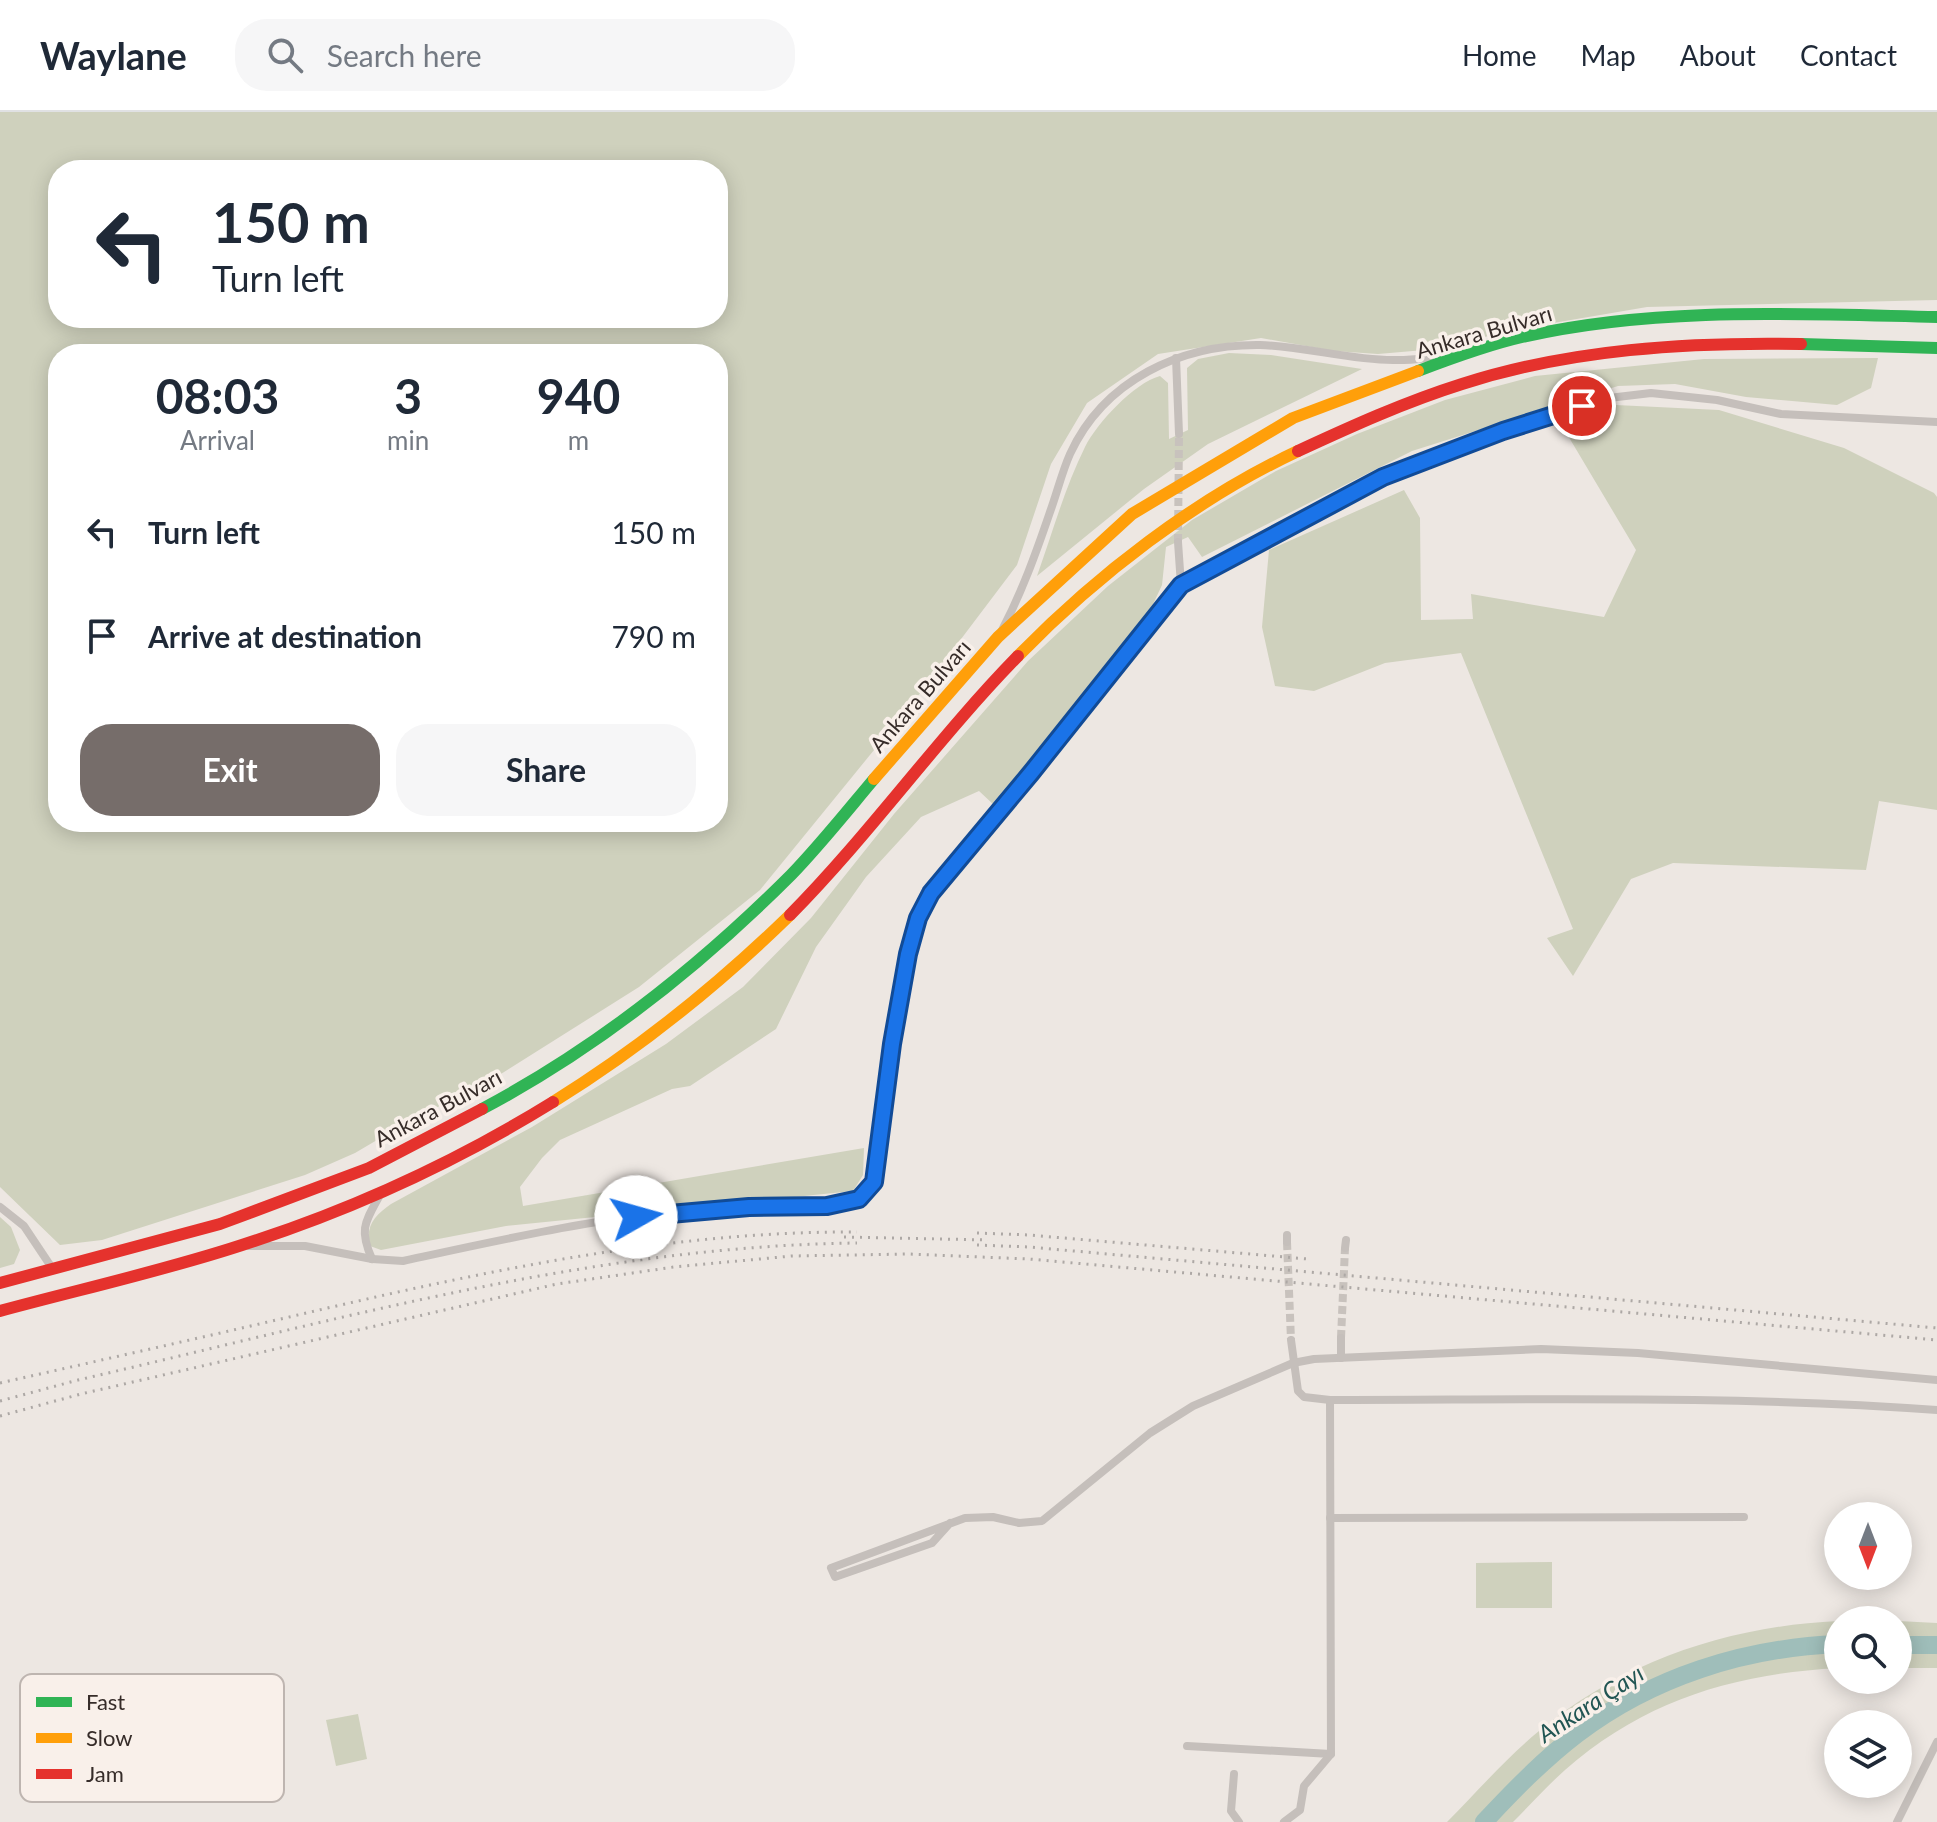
<!DOCTYPE html>
<meta charset="utf-8">
<style>
body{margin:0;font-family:Lato,sans-serif;background:#f6f6f7;color:#1f2937;height:100vh;display:flex;flex-direction:column;font-size:30px;white-space:nowrap}
*{box-sizing:border-box;margin:0}
p{font-size:26px;color:#747a83}
.icon{flex:none;width:44px;height:44px;fill:none;stroke:currentColor;stroke-width:2;stroke-linecap:round;stroke-linejoin:round}
.map{position:relative;flex:1;overflow:hidden}
.details{position:absolute;left:48px;top:232px;width:680px;height:488px;display:flex;flex-direction:column;background:#fff;border-radius:32px;box-shadow:0 4px 20px #0003}
.details>*{flex:none}
.banner{position:absolute;left:48px;top:48px;width:680px;height:168px;border-radius:32px;box-shadow:0 4px 20px #0003;background:#fff;color:#1f2937;overflow:hidden}
.needle{width:52px;rotate:180deg}
.fabs{position:absolute;left:1824px;top:1390px;display:grid;gap:16px}
.fabs a{display:grid;place-items:center;width:88px;height:88px;border-radius:50%;background:#fff;box-shadow:0 4px 20px #0003;font-size:40px}
.pin{position:absolute;display:grid;place-items:center;width:68px;height:68px;color:#fff;margin:-34px;border:4px solid #fff;border-radius:50%;box-shadow:0 2px 8px #0007}
.me{position:absolute;width:88px;margin:-44px;rotate:83deg;stroke-linejoin:round;filter:drop-shadow(0 0 6px #0008)}
.turn{display:flex;align-items:center;gap:28px;height:168px;padding:0 32px;font-size:36px}
.turn .icon{width:104px;height:104px;stroke-width:2.5}
.turn b{display:block;font-size:56px;line-height:68px}
.eta{display:flex;justify-content:space-evenly;align-items:center;height:136px;text-align:center}
.eta b{font-size:48px;font-weight:700;line-height:56px}
.action{display:flex;gap:16px;margin-top:auto;padding:16px 32px}
.action a{flex:1;height:92px;border-radius:32px;background:#766d6a;color:#fff;font-size:32px;font-weight:700;line-height:92px;text-align:center}
.action a+a{background:#f6f6f7;color:#1f2937}
ul{padding:0;list-style:none}
li{display:flex;align-items:center;gap:24px;height:104px;padding:0 32px}
li div{flex:1}
li b{display:block;font-size:30px}
li em{font-style:normal}
header{display:flex;align-items:center;gap:48px;box-sizing:border-box;height:112px;padding:0 40px;background:#fff;border-bottom:2px solid #e0e1e3}
header strong{font-size:38px}
nav{display:flex;gap:44px;margin-inline-start:auto;font-size:28px}
.search{width:560px;height:72px;background:#f6f6f7;display:flex;align-items:center;gap:20px;box-sizing:border-box;padding:0 28px;border-radius:32px;color:#747a83;font-size:30px}
.map>svg:first-child{display:block}
</style>
<header>
<strong>Waylane</strong>
<div class="search"><svg class="icon" aria-label="search" viewBox="0 0 24 24"><circle cx="10" cy="10" r="6"/><path d="M15 15l6 6"/></svg>Search here</div>
<nav><a>Home</a><a>Map</a><a>About</a><a>Contact</a></nav>
</header>
<div class="map">
<svg width="1937" height="1710" viewBox="0 0 1937 1710">
<rect width="100%" height="100%" fill="#ede7e2"/>
<g fill="#cfd1bd" fill-rule="evenodd">
<path d="M0 0H1937V188L1647 195 1513 218 1436 237 1378 242 1334 239 1261 226 1158 242 1087 291 1051 352 1017 453 918 584 760 778 639 875 485 972 411 1008 355 1041 305 1063 102 1128 60 1133 0 1075ZM58 58H718V206H58ZM58 242H718V710H58Z"/>
<path d="M1229 241 1271 243 1362 257 1208 332 1144 377 1037 464C1052 422 1065 375 1085 335 1097 311 1134 271 1160 264L1168 271 1169 327 1188 318 1187 256 1198 247Z"/>
<path d="M1878 246 1871 276 1837 293 1746 285 1675 272 1618 274 1412 339 1202 445 1188 425 1166 435 1162 473 1148 503 994 693 979 679 921 705 866 765 816 835 776 917 690 974 672 977 560 1028 542 1046 520 1075 523 1094 864 1036 863 1063 853 1079 506 1114 381 1138 370 1134C365 1114 375 1103 391 1092L532 1015 666 932 743 875 811 806 894 702 1028 549 1108 474 1192 408 1276 359 1357 322 1445 288 1535 264 1704 247Z"/>
<polygon points="1616,293 1719,298 1844,336 1934,381 1937,385 1937,698 1879,689 1866,758 1673,751 1631,767 1573,864 1547,826 1573,817 1461,541 1385,551 1314,579 1275,574 1262,515 1269,438 1404,378 1420,406 1421,508 1473,507 1471,482 1604,505 1636,438 1564,317"/>
<polygon points="0,1105 11,1115 20,1138 14,1152 0,1156"/>
<polygon points="1552,1450 1552,1496 1476,1496 1476,1451"/>
<path d="M1838 1509V1556C1734 1562 1645 1588 1565 1658 1547 1674 1530 1693 1513 1710H1447C1477 1680 1506 1646 1539 1619 1624 1549 1729 1514 1838 1509Z"/>
<polygon points="1898,1509 1937,1511 1937,1556 1898,1556"/>
<polygon points="358,1602 367,1647 336,1654 326,1608"/>
</g>
<g fill="none" stroke-linecap="round" stroke-linejoin="round">
<g stroke="#9fbeba" stroke-width="18">
<polyline points="1898,1533 1937,1533"/>
<path d="M1484 1710C1513 1679 1543 1648 1577 1622 1652 1565 1744 1536 1838 1532"/>
</g>
<g stroke="#c8c2bd" stroke-width="8" stroke-dasharray="8 4" stroke-linecap="butt">
<polyline points="1178,430 1179,322"/>
<polyline points="1287,1130 1291,1228"/>
<polyline points="1341,1226 1345,1136"/>
</g>
<g stroke="#c5bfbb" stroke-width="8">
<polyline points="1176,246 1179,322"/>
<polyline points="1178,430 1181,473"/>
<path d="M1002 518C1022 480 1036 441 1050 400 1057 381 1062 360 1070 342 1104 268 1181 232 1260 233 1304 234 1348 248 1393 248 1411 249 1430 245 1448 244"/>
<polyline points="0,1095 24,1114 52,1156"/>
<polyline points="1287,1123 1287,1130"/>
<path d="M249 1134H305L372 1147 403 1149C518 1124 635 1097 754 1095 783 1094 830 1100 857 1087 863 1084 869 1075 874 1070L892 932 908 842 918 806 931 781 1031 661 1181 473 1383 365 1503 319 1609 286 1651 281 1717 288 1781 302 1937 310"/>
<polyline points="1345,1136 1346,1128"/>
<path d="M372 1147C358 1116 366 1109 381 1081"/>
<polyline points="1291,1228 1298,1279 1304,1285 1330,1288"/>
<polyline points="1341,1246 1341,1226"/>
<polyline points="1330,1406 1744,1405"/>
<polyline points="950,1411 932,1431 835,1465 831,1456 965,1406 993,1405 1019,1411 1042,1409 1150,1321 1193,1294 1293,1251 1314,1247 1541,1237 1638,1241 1937,1268"/>
<polyline points="1187,1634 1331,1642"/>
<polyline points="1234,1662 1231,1699 1239,1710"/>
<path d="M1284 1710 1300 1698 1304 1674 1331 1642 1330 1288C1532 1288 1735 1283 1937 1298"/>
<polyline points="1897,1710 1937,1630"/>
</g>
<g stroke="#30b455" stroke-width="12">
<polyline points="1801,232 1937,236"/>
<path d="M1418 259C1452 246 1487 233 1522 225 1657 194 1800 202 1937 205"/>
<path d="M482 997C597 936 699 855 791 763 820 733 847 699 874 667"/>
</g>
<g stroke="#ff9f0a" stroke-width="12">
<path d="M1018 544C1097 463 1194 388 1298 339"/>
<polyline points="874,667 998,525 1132,402 1293,306 1418,259"/>
<path d="M553 990C640 936 717 874 790 803"/>
</g>
<g stroke="#e5322d" stroke-width="12">
<path d="M1298 339C1352 314 1405 290 1462 272 1571 237 1687 230 1801 232"/>
<path d="M790 803C871 721 937 627 1018 544"/>
<polyline points="0,1171 220,1112 369,1056 482,997"/>
<path d="M0 1199C81 1177 163 1159 242 1133 351 1098 456 1050 553 990"/>
</g>
<g stroke="#ada8a5" stroke-width="3" stroke-dasharray="2 6" stroke-linecap="butt">
<polyline points="977,1121 1029,1123 1308,1147"/>
<polyline points="844,1125 988,1128"/>
<polyline points="977,1133 1029,1135 1937,1216"/>
<path d="M0 1271C106 1247 213 1223 319 1198 496 1157 674 1119 857 1120"/>
<path d="M0 1289 78 1268C334 1209 592 1134 857 1131"/>
<polyline points="0,1304 81,1282 557,1172 674,1155 792,1144 909,1142 1029,1147 1937,1228"/>
</g>
</g>
<g fill="none" stroke-linecap="round" stroke-linejoin="round">
<g stroke="#114b97" stroke-width="20">
<polyline id="route" points="636,1105 749,1095 827,1094 859,1087 874,1070 892,932 908,842 918,806 931,781 1031,661 1181,473 1383,365 1503,319 1582,294"/>
</g>
<use href="#route" stroke="#1a73e8" stroke-width="14"/>
</g>
<g text-anchor="middle" stroke-width="7" stroke-linejoin="round" paint-order="stroke">
<g font-size="22" fill="#362c29" stroke="#f9f0ea">
<text transform="translate(1484 220) rotate(-16)" y="8">Ankara Bulvarı</text>
<text transform="translate(920 584) rotate(-49)" y="8">Ankara Bulvarı</text>
<text transform="translate(438 996) rotate(-28)" y="8">Ankara Bulvarı</text>
</g>
<g font-size="24" font-style="italic" fill="#215553" stroke="#f9f0ea">
<text transform="translate(1591 1592) rotate(-33)" y="8">Ankara Çayı</text>
</g>
</g>
<rect x="20" y="1562" width="264" height="128" rx="12" fill="#f9f0ea" stroke="#beb5b0" stroke-width="2"/>
<rect x="36" y="1585" width="36" height="10" fill="#30b455"/>
<rect x="36" y="1621" width="36" height="10" fill="#ff9f0a"/>
<rect x="36" y="1657" width="36" height="10" fill="#e5322d"/>
<g font-size="22" fill="#362c29">
<text x="86" y="1598">Fast</text>
<text x="86" y="1634">Slow</text>
<text x="86" y="1670">Jam</text>
</g>
</svg>
<div class="fabs">
<a><svg class="needle" viewBox="-14 -14 28 28"><path d="M0-13l5 13h-10z" fill="#e53935"/><path d="M0 13l5-13h-10z" fill="#747a83"/></svg></a>
<a><svg class="icon" aria-label="search" viewBox="0 0 24 24"><circle cx="10" cy="10" r="6"/><path d="M15 15l6 6"/></svg></a>
<a><svg class="icon" aria-label="layers" viewBox="0 0 24 24"><path d="M12 4l9 5-9 5-9-5zM3 14l9 5 9-5"/></svg></a>
</div>
<div class="pin" style="left:1582px;top:294px;background:#d93025"><svg class="icon" aria-label="arrive" viewBox="0 0 24 24"><path d="M6 21V4h12l-3 4 3 4H6"/></svg></div>
<svg class="me" style="left:636px;top:1105px" viewBox="-20 -20 40 40"><circle r="19" fill="#fff"/><path d="M0-13L10 11 0 6-10 11z" fill="#1a73e8"/></svg>
<div class="banner">
<div class="turn"><svg class="icon" aria-label="left" viewBox="0 0 24 24"><path d="M17 20v-9H6M10 6l-5 5 5 5"/></svg><div><b>150 m</b>Turn left</div></div>
</div>
<section class="details">
<div class="eta">
<div><b>08:03</b><p>Arrival</p></div>
<div><b>3</b><p>min</p></div>
<div><b>940</b><p>m</p></div>
</div>
<ul>
<li><svg class="icon" aria-label="left" viewBox="0 0 24 24"><path d="M17 20v-9H6M10 6l-5 5 5 5"/></svg><div><b>Turn left</b></div><em>150 m</em></li>
<li><svg class="icon" aria-label="arrive" viewBox="0 0 24 24"><path d="M6 21V4h12l-3 4 3 4H6"/></svg><div><b>Arrive at destination</b></div><em>790 m</em></li>
</ul>
<div class="action"><a>Exit</a><a>Share</a></div>
</section>
</div>
